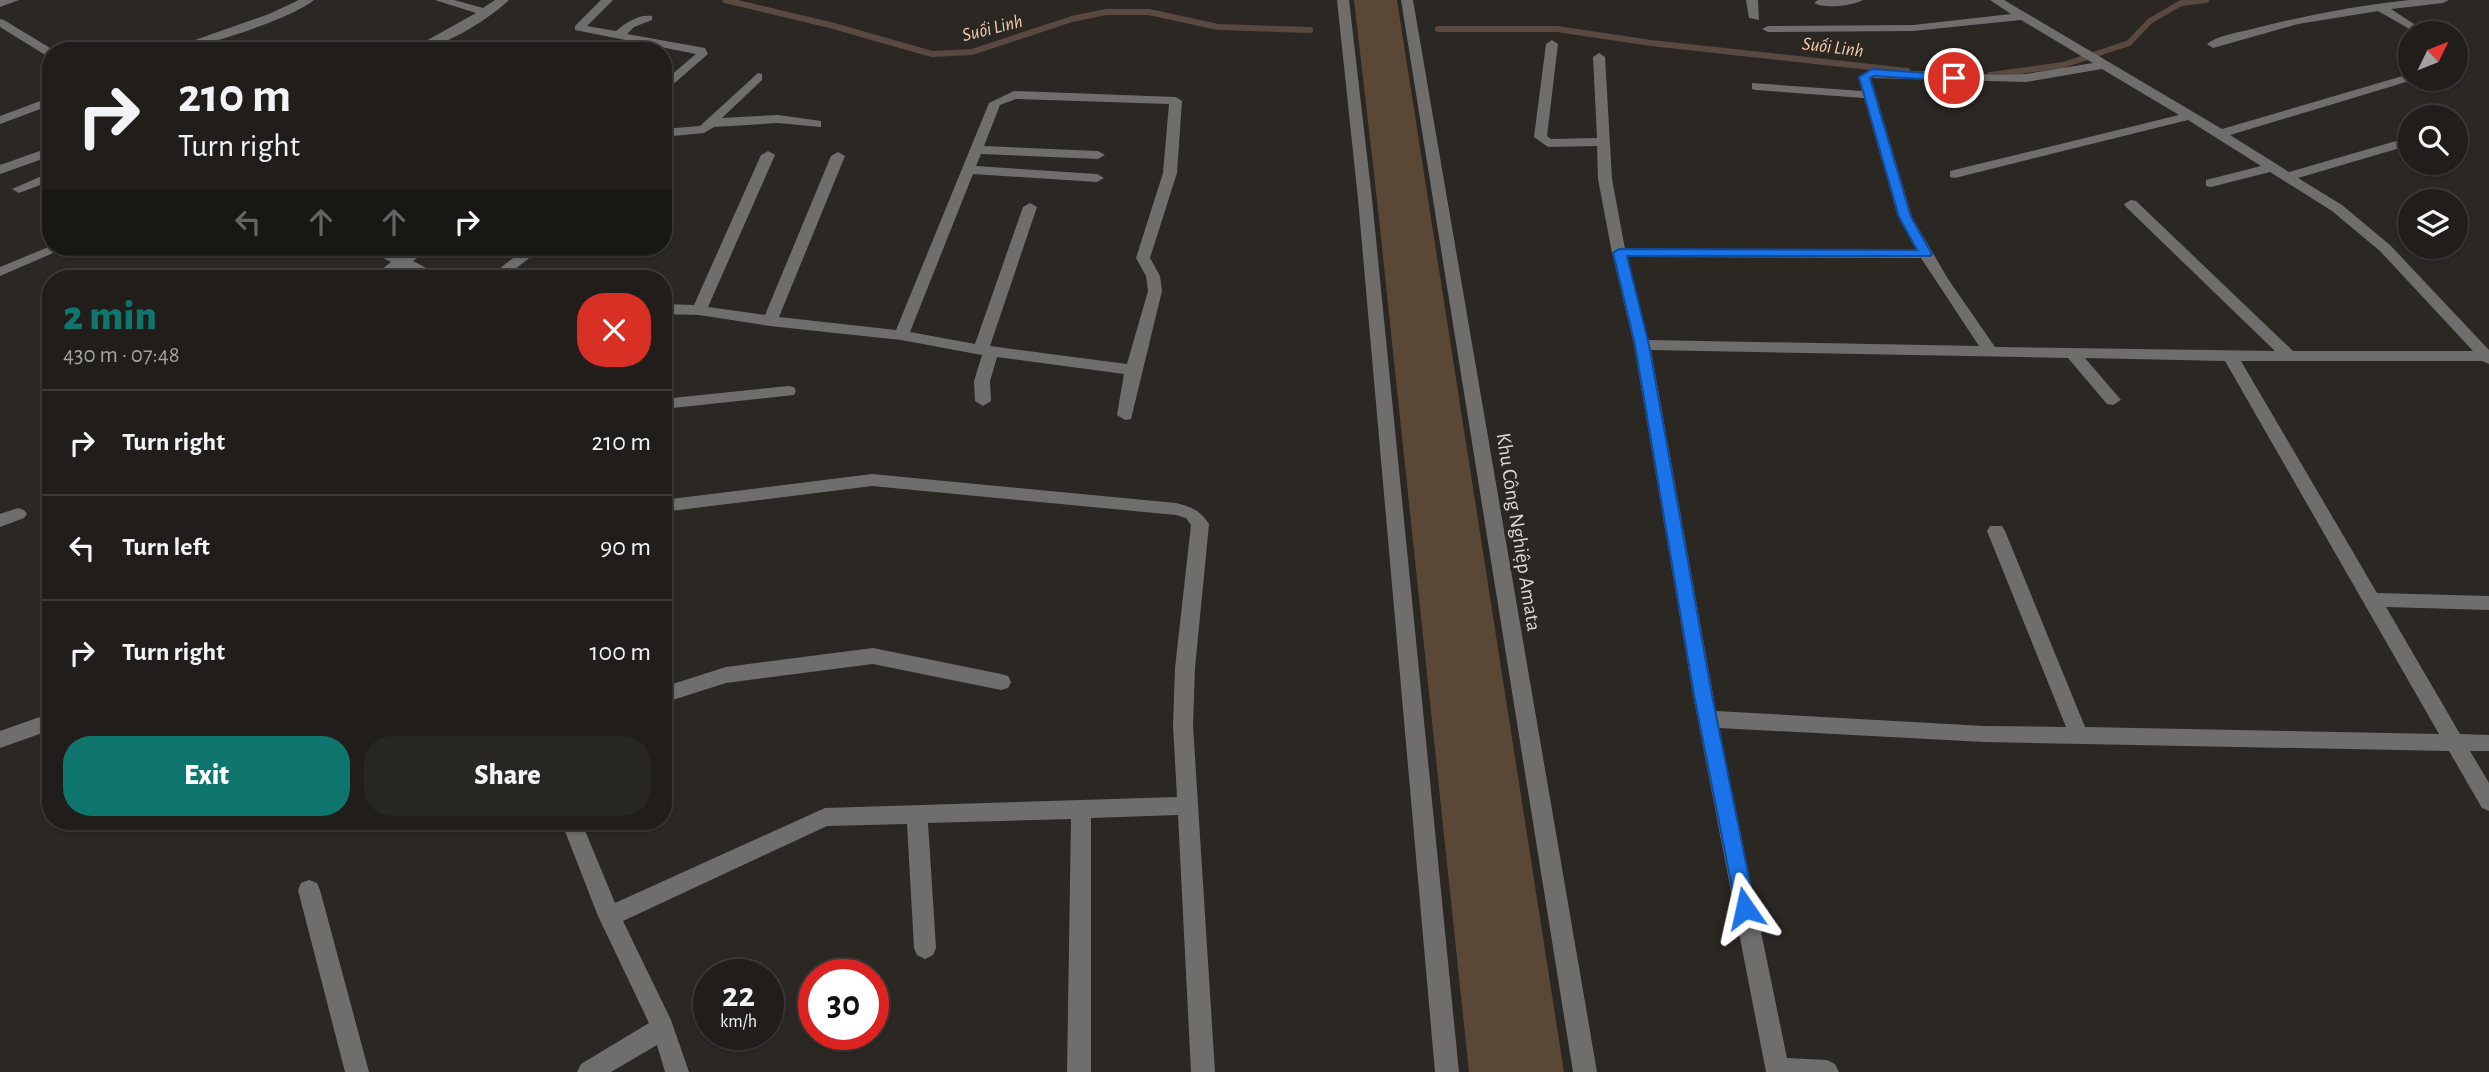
<!DOCTYPE html>
<meta charset="utf-8">
<style>
body{margin:0;font-family:"Alegreya Sans",sans-serif;background:#282623;color:#f1f3f6;height:100vh;display:flex;flex-direction:column;font-size:26px;white-space:nowrap}
*{box-sizing:border-box;margin:0}
p{font-size:23px;color:#a2a2a2}
.icon{flex:none;width:38px;height:38px;fill:none;stroke:currentColor;stroke-width:2;stroke-linecap:round;stroke-linejoin:round}
.map{position:relative;flex:1;overflow:hidden}
.panel{position:absolute;left:42px;top:270px;width:630px;height:560px;display:flex;flex-direction:column;background:#201d1a;border-radius:28px;box-shadow:0 2px 5px #0004,0 0 0 2px #3d3b39}
.panel>*{flex:none}
.banner{position:absolute;left:42px;top:42px;width:630px;height:214px;border-radius:28px;box-shadow:0 2px 5px #0004,0 0 0 2px #3d3b39;background:#201d1a;color:#f1f3f6;overflow:hidden}
.needle{width:46px;rotate:47deg}
.fabs{position:absolute;left:2398px;top:21px;display:grid;gap:14px}
.fabs a{display:grid;place-items:center;width:70px;height:70px;border-radius:50%;background:#201d1a;box-shadow:0 2px 5px #0004,0 0 0 2px #3d3b39;font-size:35px}
.speed{position:absolute;left:693px;top:959px;display:flex;gap:14px;font-size:35px;font-weight:700;text-align:center}
.speed>*{display:grid;place-content:center;width:91px;height:91px;border-radius:50%;background:#201d1a;box-shadow:0 2px 5px #0004,0 0 0 2px #3d3b39;line-height:1}
.speed small{font-size:18px;font-weight:400}
.speed .limit{border:10px solid #d22;background:#fff;color:#111}
.pin{position:absolute;display:grid;place-items:center;width:60px;height:60px;color:#fff;margin:-30px;border:4px solid #fff;border-radius:50%;box-shadow:0 2px 7px #0007}
.me{position:absolute;width:77px;margin:-38px;rotate:349deg;stroke-linejoin:round;filter:drop-shadow(0 0 5px #0008)}
.turn{display:flex;align-items:center;gap:24px;height:147px;padding:0 21px;font-size:32px}
.turn .icon{width:91px;height:91px;stroke-width:2.5}
.turn b{display:block;font-size:49px;line-height:60px}
.lanes{display:flex;align-items:center;height:66px;padding:0 21px;background:#0003;justify-content:center;gap:35px;direction:ltr}
.lanes .off{opacity:.35}
.round{display:grid;place-items:center;flex:none;width:74px;height:74px;border-radius:28px;background:#282623}
.head{display:flex;align-items:center;justify-content:space-between;height:119px;padding:0 21px}
h1{font-size:42px;font-weight:800;line-height:52px;color:#0f766e}
.cta{display:flex;gap:14px;margin-top:auto;padding:14px 21px}
.cta a{flex:1;height:80px;border-radius:28px;background:#0f766e;color:#fff;font-size:28px;font-weight:800;line-height:80px;text-align:center}
.cta a+a{background:#282623;color:#f1f3f6}
ul{padding:0;list-style:none}
li{display:flex;align-items:center;gap:21px;height:105px;padding:0 21px;border-top:2px solid #3d3b39}
li div{flex:1}
li b{display:block;font-size:26px}
li em{font-style:normal}
.map>svg:first-child{display:block}
</style>
<div class="map">
<svg width="2489" height="1072" viewBox="0 0 2489 1072">
<rect width="100%" height="100%" fill="#2b2723"/>
<polygon fill="#5b4735" points="1354,0 1397,0 1564,1072 1469,1072 1377,200"/>
<g fill="none" stroke-linecap="round" stroke-linejoin="round">
<g stroke="#5a4940" stroke-width="6">
<polyline points="725,0 830,25 932,54 972,52 1072,19 1106,12 1149,12 1218,27 1310,30"/>
<polyline points="1438,29 1557,29 1651,43 1907,71"/>
<polyline points="1990,75 2063,65 2129,43 2150,21 2181,3 2206,0"/>
</g>
<g fill="#706e6c" fill-rule="evenodd">
<polygon points="0,0 19,0 0,7"/>
<path d="M299 0H314C292 19 193 51 164 51L269 14Z"/>
<path d="M435 0H454L483 8 495 0H509C487 21 438 51 408 51L476 13Z"/>
<path d="M601 0H613L587 26 616 31C626 23 638 14 652 16V20L634 27 627 34 705 48 708 54 663 93V82L696 54 575 30V26Z"/>
<polygon points="1337,0 1349,0 1372,199 1459,1072 1435,1072 1358,199"/>
<polygon points="1401,0 1413,0 1597,1072 1573,1072"/>
<polygon points="1746,0 1758,0 1759,20 1749,18"/>
<path d="M1818 0H1863C1853 6 1824 9 1814 3Z"/>
<path d="M1990 0H2004L2222 129 2406 75 2410 74V79H2416L2230 135 2289 172 2410 137V145L2298 178 2342 205 2390 245 2489 350V364L2482 361H2241L2377 593 2489 596V610L2386 607 2460 734 2489 735V751H2470L2489 783V811L2482 808 2449 751 1984 742 1719 728 1787 1058 1827 1060 1835 1064 1839 1072H1766L1693 695 1634 345 1612 253 1598 179 1597 146 1548 147 1534 137 1546 44 1552 40 1558 44 1547 136 1551 139 1597 138 1593 57 1599 53 1605 57 1612 179 1625 249 1917 250 1898 217 1864 98 1756 90 1752 89V83L1862 91 1858 77 1872 69 1999 75 2026 74 2093 63 2021 20 1913 31 1768 32 1762 29 1768 26 1913 25 2011 14ZM2102 69 2179 115 1950 171V177L1955 178 2188 120 2261 166 2206 180V186L2211 187 2270 172 2332 211 2380 251 2473 351H2293L2136 201 2131 200 2124 204 2126 207 2275 351 1995 347 1948 279 1912 217 1871 78 2026 82ZM1627 257 1921 258 1979 346 1648 340ZM1651 350 2068 358 2107 404 2113 405 2121 400 2085 358 2225 361 2439 734 2085 727 2005 531 2002 526H1990L1987 531 2066 727 1984 726 1716 711Z"/>
<path d="M2409 0H2449L2443 3 2391 9 2417 26V30L2413 31 2378 11 2298 24 2213 48 2207 44C2217 36 2235 33 2248 30 2301 16 2355 6 2409 0Z"/>
<polygon points="0,19 4,20 55,51 51,51 51,57 47,56 0,27"/>
<polygon points="2463,57 2469,61 2455,68 2455,60"/>
<polygon points="758,73 762,74 762,80 722,118 778,115 821,121 821,127 778,123 714,127 704,133 663,137 663,129 700,126"/>
<path d="M1014 91 1176 97 1182 101 1177 173 1150 258 1160 276 1162 291 1131 419 1125 420 1117 415 1124 374 997 357 990 381 991 401 983 406 975 401 974 381 982 355 901 340 770 326 699 315 663 314V304L694 305 761 155 768 151 775 155 708 307 765 315 831 156 838 152 845 156 779 317 896 330 989 103ZM1016 99 1169 104 1163 173 1136 258 1146 276 1148 291 1127 364 990 346 1037 207 1030 203 1023 207 975 344 910 332 973 174 1097 182 1104 178 1097 174 976 166 981 154 1098 159 1105 155 1098 151 984 146 1000 105Z"/>
<polygon points="51,97 51,105 0,124 0,116"/>
<polygon points="51,147 51,156 0,174 0,165"/>
<polygon points="51,172 51,181 19,193 12,189"/>
<polygon points="51,246 67,247 0,276 0,267"/>
<polygon points="362,247 380,247 401,256 415,247 431,247 413,261 445,278 426,278 403,268 387,278 371,278 391,262"/>
<polygon points="528,247 544,247 503,278 487,278"/>
<polygon points="788,386 794,387 796,391 794,395 663,409 663,399"/>
<path d="M872 474 1176 503C1191 507 1200 510 1209 524L1195 668 1193 726 1215 1072H1191L1178 815 1091 818V1072H1067L1071 819 928 823 936 948 933 955 925 959 917 955 914 948 907 824 827 826 623 921 671 1020 689 1072H665L657 1045 611 1072H577L581 1064 649 1023 598 916 561 821H581L615 903 825 808 1177 797 1173 726 1175 668 1191 525 1186 518 1176 515 872 486 663 512V500Z"/>
<polygon points="18,508 24,510 27,514 24,518 0,527 0,514"/>
<polygon points="873,648 1001,674 1008,676 1011,682 1008,688 1001,690 873,664 726,683 663,703 663,687 726,667"/>
<polygon points="51,713 51,730 0,748 0,731"/>
<polygon points="309,880 317,883 320,890 369,1072 345,1072 298,890 301,883"/>
</g>
</g>
<polygon fill="#1a73e8" stroke="#114b97" stroke-width="2" points="1872,69 1954,75 1959,78 1954,81 1874,76 1870,78 1911,217 1932,254 1930,256 1627,256 1649,345 1712,695 1755,908 1752,914 1745,917 1738,914 1736,908 1694,695 1635,345 1613,253 1619,249 1917,250 1899,217 1859,77"/>
<g text-anchor="middle" stroke-width="7" stroke-linejoin="round" paint-order="stroke">
<g font-size="19" font-style="italic" fill="#f8ceab" stroke="#2b2723">
<text transform="translate(992 27) rotate(-14)" y="7">Suối Linh</text>
<text transform="translate(1833 46) rotate(7)" y="7">Suối Linh</text>
</g>
<g font-size="21" fill="#dbd8d6" stroke="#2b2723">
<text transform="translate(1519 532) rotate(81)" y="7">Khu Công Nghiệp Amata</text>
</g>
</g>
</svg>
<div class="fabs">
<a><svg class="needle" viewBox="-14 -14 28 28"><path d="M0-13l5 13h-10z" fill="#e53935"/><path d="M0 13l5-13h-10z" fill="#a2a2a2"/></svg></a>
<a><svg class="icon" aria-label="search" viewBox="0 0 24 24"><circle cx="10" cy="10" r="6"/><path d="M15 15l6 6"/></svg></a>
<a><svg class="icon" aria-label="layers" viewBox="0 0 24 24"><path d="M12 4l9 5-9 5-9-5zM3 14l9 5 9-5"/></svg></a>
</div>
<div class="speed"><div>22<small>km/h</small></div><div class="limit">30</div></div>
<div class="pin" style="left:1954px;top:78px;background:#d93025"><svg class="icon" aria-label="arrive" viewBox="0 0 24 24"><path d="M6 21V4h12l-3 4 3 4H6"/></svg></div>
<svg class="me" style="left:1745px;top:908px" viewBox="-20 -20 40 40"><path d="M0-17L14 15 0 8-14 15z" fill="#1a73e8" stroke="#fff" stroke-width="4"/></svg>
<div class="banner">
<div class="turn"><svg class="icon" aria-label="right" viewBox="0 0 24 24"><path d="M7 20v-9h11M14 6l5 5-5 5"/></svg><div><b>210 m</b>Turn right</div></div>
<div class="lanes"><svg class="icon off" aria-label="left" viewBox="0 0 24 24"><path d="M17 20v-9H6M10 6l-5 5 5 5"/></svg><svg class="icon off" aria-label="ahead" viewBox="0 0 24 24"><path d="M12 20V5M6 11l6-6 6 6"/></svg><svg class="icon off" aria-label="ahead" viewBox="0 0 24 24"><path d="M12 20V5M6 11l6-6 6 6"/></svg><svg class="icon" aria-label="right" viewBox="0 0 24 24"><path d="M7 20v-9h11M14 6l5 5-5 5"/></svg></div>
</div>
<section class="panel">
<div class="head"><div><h1>2 min</h1><p>430 m · 07:48</p></div><a class="round" style="background:#d93025;color:#fff"><svg class="icon" aria-label="close" viewBox="0 0 24 24"><path d="M6 6l12 12M18 6L6 18"/></svg></a></div>
<ul>
<li><svg class="icon" aria-label="right" viewBox="0 0 24 24"><path d="M7 20v-9h11M14 6l5 5-5 5"/></svg><div><b>Turn right</b></div><em>210 m</em></li>
<li><svg class="icon" aria-label="left" viewBox="0 0 24 24"><path d="M17 20v-9H6M10 6l-5 5 5 5"/></svg><div><b>Turn left</b></div><em>90 m</em></li>
<li><svg class="icon" aria-label="right" viewBox="0 0 24 24"><path d="M7 20v-9h11M14 6l5 5-5 5"/></svg><div><b>Turn right</b></div><em>100 m</em></li>
</ul>
<div class="cta"><a>Exit</a><a>Share</a></div>
</section>
</div>
